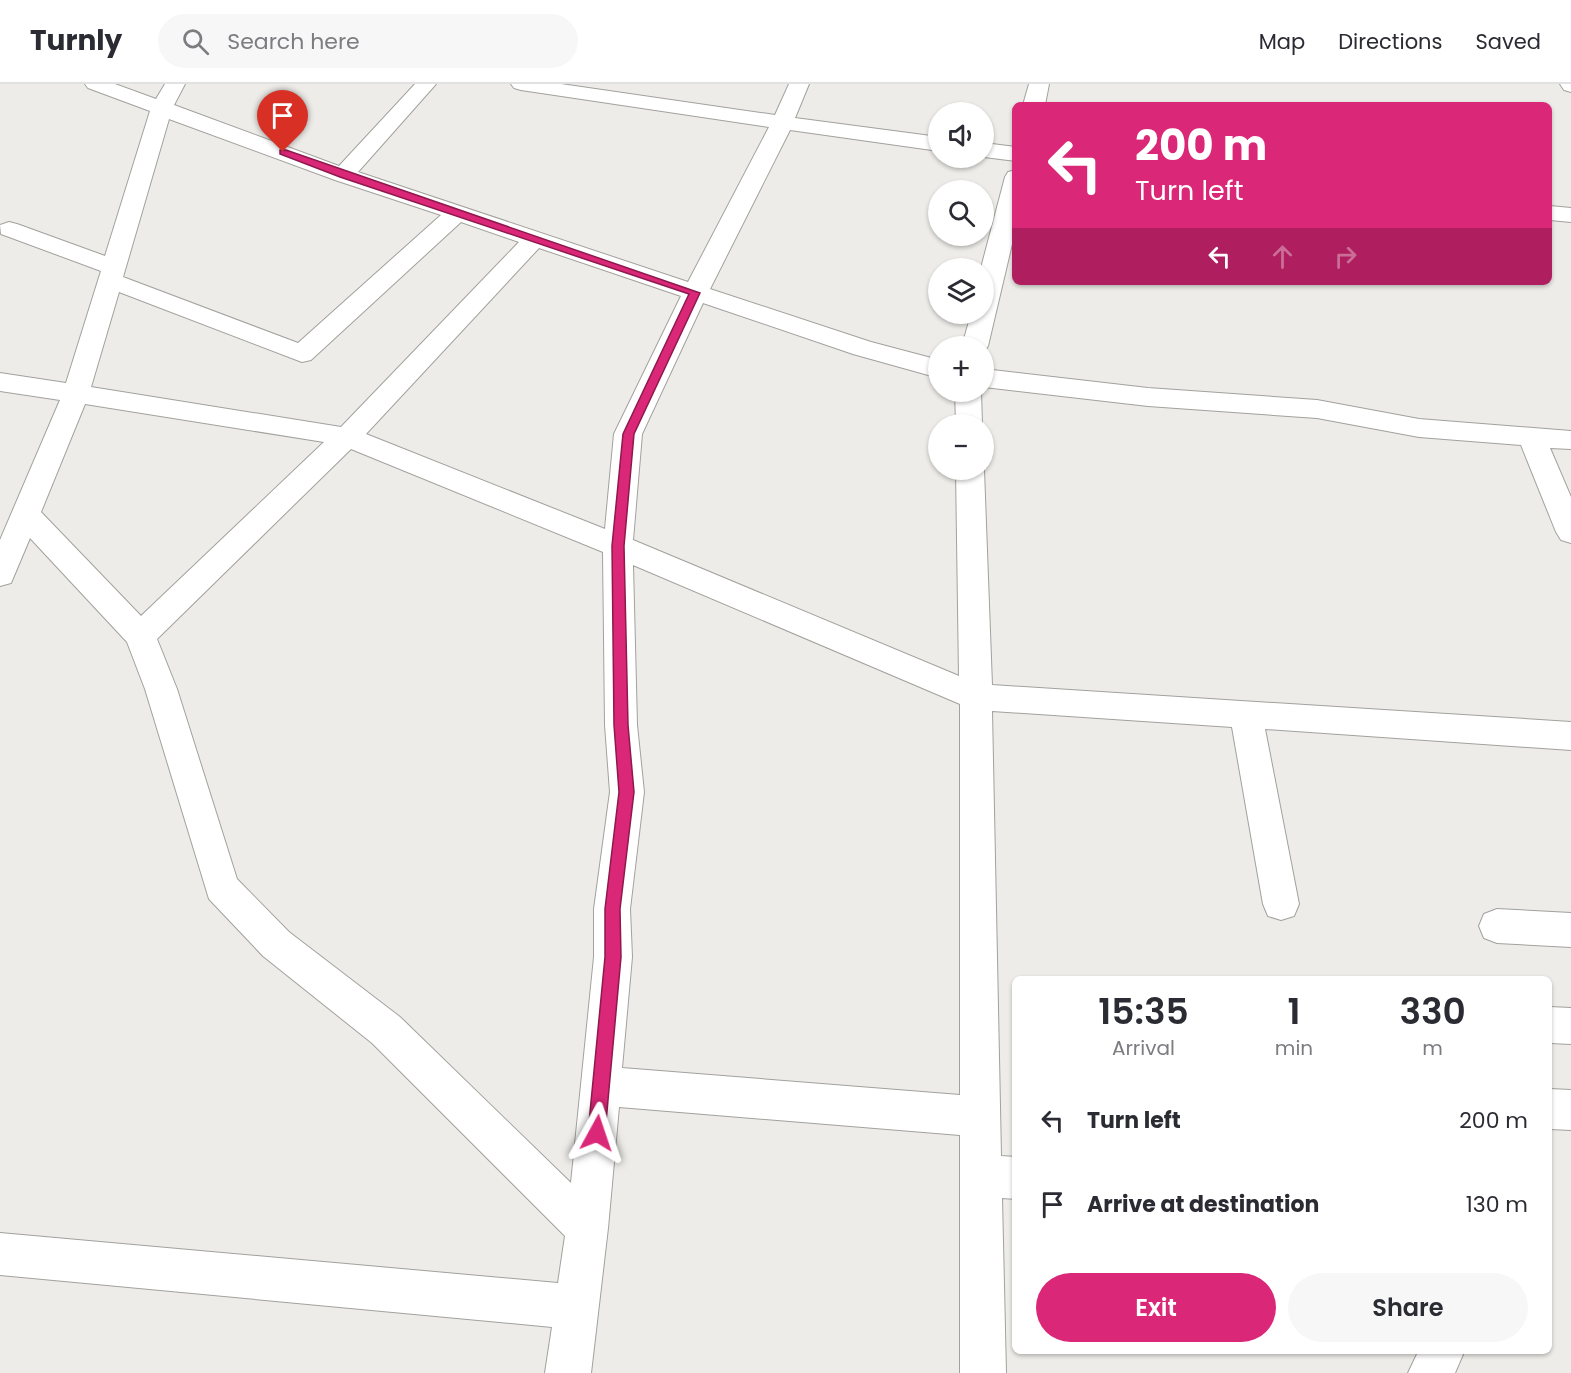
<!DOCTYPE html>
<meta charset="utf-8">
<style>
body{margin:0;font-family:Poppins,sans-serif;background:#f7f7f7;color:#2b2b33;height:100vh;display:flex;flex-direction:column;font-size:22px;white-space:nowrap}
*{box-sizing:border-box;margin:0}
p{font-size:20px;color:#7c7c81}
.icon{flex:none;width:33px;height:33px;fill:none;stroke:currentColor;stroke-width:2;stroke-linecap:round;stroke-linejoin:round}
.map{position:relative;flex:1;overflow:hidden}
.details{position:absolute;left:1012px;top:892px;width:540px;height:378px;display:flex;flex-direction:column;background:#fff;border-radius:9px;box-shadow:0 2px 4px #0004}
.details>*{flex:none}
.hud{position:absolute;left:1012px;top:18px;width:540px;height:183px;border-radius:9px;box-shadow:0 2px 4px #0004;background:#db2777;color:#fff;overflow:hidden}
.tools{position:absolute;left:928px;top:18px;display:grid;gap:12px}
.tools a{display:grid;place-items:center;width:66px;height:66px;border-radius:50%;background:#fff;box-shadow:0 2px 4px #0004;font-size:30px}
.pin{position:absolute;display:grid;place-items:center;width:51px;height:51px;color:#fff;margin:-62px -26px;border-radius:50% 50% 50% 0;rotate:-45deg;box-shadow:0 0 6px #0007}
.pin .icon{rotate:45deg}
.me{position:absolute;width:66px;margin:-33px;rotate:5deg;stroke-linejoin:round;filter:drop-shadow(0 0 4px #0008)}
.turn{display:flex;align-items:center;gap:21px;height:126px;padding:0 24px;font-size:27px}
.turn .icon{width:78px;height:78px;stroke-width:2.5}
.turn b{display:block;font-size:42px;line-height:51px}
.lanes{display:flex;align-items:center;height:57px;padding:0 24px;background:#0003;justify-content:center;gap:30px;direction:ltr}
.lanes .off{opacity:.35}
.eta{display:flex;justify-content:space-evenly;align-items:center;height:102px;text-align:center}
.eta b{font-size:36px;font-weight:600;line-height:42px}
.cta{display:flex;gap:12px;margin-top:auto;padding:12px 24px}
.cta a{flex:1;height:69px;border-radius:36px;background:#db2777;color:#fff;font-size:24px;font-weight:600;line-height:69px;text-align:center}
.cta a+a{background:#f7f7f7;color:#2b2b33}
ul{padding:0;list-style:none}
li{display:flex;align-items:center;gap:18px;height:84px;padding:0 24px}
li div{flex:1}
li b{display:block;font-size:22px}
li em{font-style:normal}
header{display:flex;align-items:center;gap:36px;box-sizing:border-box;height:84px;padding:0 30px;background:#fff;border-bottom:2px solid #e1e1e2}
header strong{font-size:28px}
nav{display:flex;gap:33px;margin-inline-start:auto;font-size:21px}
.search{width:420px;height:54px;background:#f7f7f7;display:flex;align-items:center;gap:15px;box-sizing:border-box;padding:0 21px;border-radius:33px;color:#7c7c81;font-size:22px}
.map>svg:first-child{display:block}
</style>
<header>
<strong>Turnly</strong>
<div class="search"><svg class="icon" aria-label="search" viewBox="0 0 24 24"><circle cx="10" cy="10" r="6"/><path d="M15 15l6 6"/></svg>Search here</div>
<nav><a>Map</a><a>Directions</a><a>Saved</a></nav>
</header>
<div class="map">
<svg width="1571" height="1289" viewBox="0 0 1571 1289">
<rect width="100%" height="100%" fill="#edece8"/>
<g fill="none" stroke-linecap="round" stroke-linejoin="round">
<g stroke="#a2a19d" stroke-width="2">
<g id="minor">
<path d="M85 0H115L156 15 165 0H185L174 21 339 82 415 0H436L358 88 688 198 769 43 521 6 514 4 511 0H561L775 31 789 0H809L795 34 939 53V67L790 46 710 205 871 258 939 276V294L853 270 703 219 642 350 633 456 959 592 956 386H984L992 601 1571 638V666L1265 645 1299 820 1294 832 1281 836 1268 832 1263 820 1232 643 992 627 1001 1072 1016 1073V1115L1002 1114 1006 1289H960V1051L619 1023 608 1144 591 1289H545L552 1243 0 1191V1149L558 1199 565 1152 372 959 263 872 209 815 145 605 127 558 30 454 11 499 0 502V456L60 316 0 307V289L66 299 101 187 1 150 0 141 9 138 17 140 105 172 150 27 88 4ZM169 35 335 96 441 131 298 259 123 193ZM461 138 519 158 341 343 91 303 119 208 302 278 311 276ZM539 164 681 212 614 350 605 445 366 350ZM85 320 324 358 141 532 41 428ZM351 365 603 468 605 641 610 708 594 825V873L571 1099 400 933 289 848 237 795 177 605 157 555ZM633 481 960 620V1011L622 984 632 873 630 825 644 708 637 641Z"/>
<polygon points="1029,0 1049,0 1045,21 1023,21"/>
<polygon points="1560,0 1571,0 1571,8 1564,6"/>
<polygon points="984,59 1016,63 1016,77 984,73"/>
<polygon points="1016,86 1016,143 988,262 984,268 984,262 962,262 971,230 984,230 984,184 981,184 1005,93 1008,88"/>
<polygon points="1550,122 1571,124 1571,138 1550,136"/>
<polygon points="984,285 1148,304 1317,316 1419,335 1571,347 1571,365 1550,364 1571,413 1571,459 1561,456 1556,448 1521,361 1419,353 1317,334 1148,322 984,303"/>
<polygon points="955,308 981,308 982,340 956,340"/>
<polygon points="1497,825 1571,829 1571,863 1497,859 1484,854 1479,842 1484,830"/>
<polygon points="1550,923 1571,924 1571,960 1550,959"/>
<polygon points="1550,1005 1571,1006 1571,1046 1550,1045"/>
<polygon points="1418,1268 1464,1268 1455,1289 1408,1289"/>
</g>
</g>
<use href="#minor" fill="#fff" fill-rule="evenodd"/>
</g>
<polygon fill="#db2777" stroke="#8e194d" stroke-width="1.5" points="280,66 286,66 700,209 634,350 624,462 628,641 634,708 620,825 621,873 605,1049 602,1055 597,1058 591,1055 588,1049 605,873 605,825 619,708 614,641 612,462 623,350 689,210 340,93 280,70"/>
</svg>
<div class="tools">
<a><svg class="icon" aria-label="sound" viewBox="0 0 24 24"><path d="M4 9h4l5-4v14l-5-4H4zM17 9q2 3 0 6"/></svg></a>
<a><svg class="icon" aria-label="search" viewBox="0 0 24 24"><circle cx="10" cy="10" r="6"/><path d="M15 15l6 6"/></svg></a>
<a><svg class="icon" aria-label="layers" viewBox="0 0 24 24"><path d="M12 4l9 5-9 5-9-5zM3 14l9 5 9-5"/></svg></a>
<a>+</a>
<a>−</a>
</div>
<div class="pin" style="left:283px;top:68px;background:#d93025"><svg class="icon" aria-label="arrive" viewBox="0 0 24 24"><path d="M6 21V4h12l-3 4 3 4H6"/></svg></div>
<svg class="me" style="left:597px;top:1049px" viewBox="-20 -20 40 40"><path d="M0-17L14 15 0 8-14 15z" fill="#db2777" stroke="#fff" stroke-width="4"/></svg>
<div class="hud">
<div class="turn"><svg class="icon" aria-label="left" viewBox="0 0 24 24"><path d="M17 20v-9H6M10 6l-5 5 5 5"/></svg><div><b>200 m</b>Turn left</div></div>
<div class="lanes"><svg class="icon" aria-label="left" viewBox="0 0 24 24"><path d="M17 20v-9H6M10 6l-5 5 5 5"/></svg><svg class="icon off" aria-label="ahead" viewBox="0 0 24 24"><path d="M12 20V5M6 11l6-6 6 6"/></svg><svg class="icon off" aria-label="right" viewBox="0 0 24 24"><path d="M7 20v-9h11M14 6l5 5-5 5"/></svg></div>
</div>
<section class="details">
<div class="eta">
<div><b>15:35</b><p>Arrival</p></div>
<div><b>1</b><p>min</p></div>
<div><b>330</b><p>m</p></div>
</div>
<ul>
<li><svg class="icon" aria-label="left" viewBox="0 0 24 24"><path d="M17 20v-9H6M10 6l-5 5 5 5"/></svg><div><b>Turn left</b></div><em>200 m</em></li>
<li><svg class="icon" aria-label="arrive" viewBox="0 0 24 24"><path d="M6 21V4h12l-3 4 3 4H6"/></svg><div><b>Arrive at destination</b></div><em>130 m</em></li>
</ul>
<div class="cta"><a>Exit</a><a>Share</a></div>
</section>
</div>
